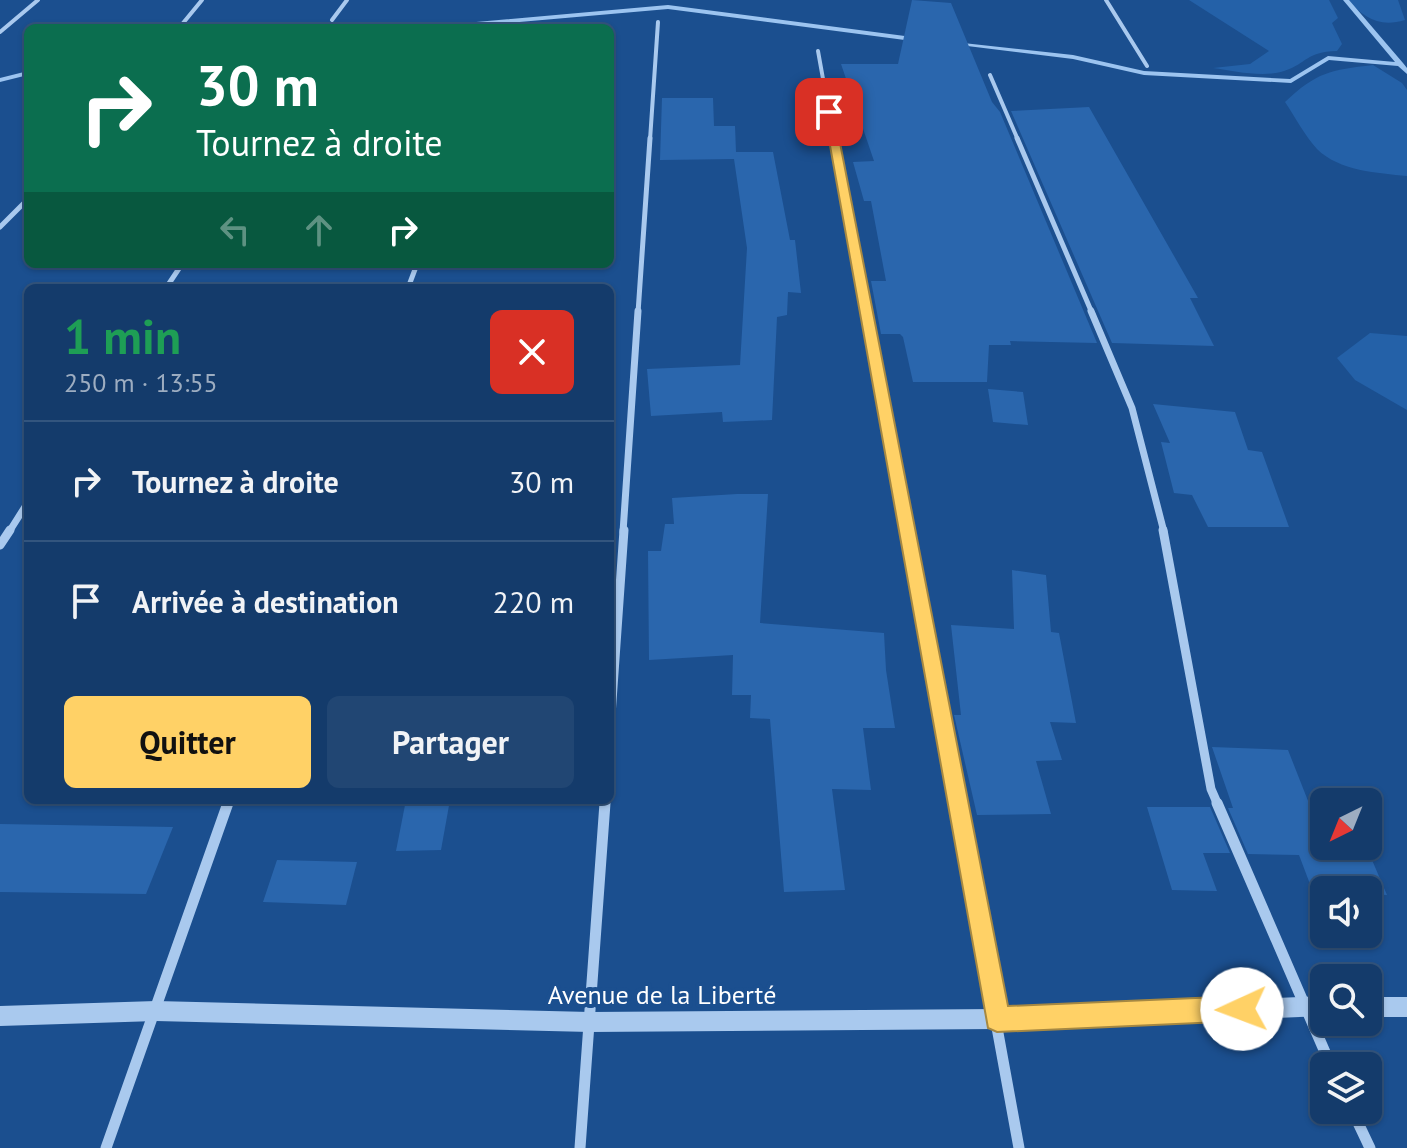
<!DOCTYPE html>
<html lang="fr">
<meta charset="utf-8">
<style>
body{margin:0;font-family:"PT Sans",sans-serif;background:#214673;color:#f1f3f6;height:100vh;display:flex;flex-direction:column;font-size:30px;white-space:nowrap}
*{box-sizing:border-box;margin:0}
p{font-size:26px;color:#9dadc1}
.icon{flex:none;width:44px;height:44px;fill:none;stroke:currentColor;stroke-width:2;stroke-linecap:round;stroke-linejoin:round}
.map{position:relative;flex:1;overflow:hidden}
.drawer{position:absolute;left:24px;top:284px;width:590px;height:520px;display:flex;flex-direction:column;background:#143b6b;border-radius:12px;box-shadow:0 2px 6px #0004,0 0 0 2px #33557e}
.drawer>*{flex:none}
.banner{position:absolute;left:24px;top:24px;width:590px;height:244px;border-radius:12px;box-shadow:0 2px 6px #0004,0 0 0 2px #33557e;background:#0b6e4f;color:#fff;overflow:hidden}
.needle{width:52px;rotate:223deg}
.buttons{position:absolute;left:1310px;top:788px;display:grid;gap:16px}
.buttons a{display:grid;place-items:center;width:72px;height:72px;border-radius:12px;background:#143b6b;box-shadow:0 2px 6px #0004,0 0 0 2px #33557e;font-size:40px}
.pin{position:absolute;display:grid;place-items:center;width:68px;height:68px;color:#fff;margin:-34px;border-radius:16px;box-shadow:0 4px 12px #0006}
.me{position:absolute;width:88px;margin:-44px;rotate:268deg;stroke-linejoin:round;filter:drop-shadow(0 0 6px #0008)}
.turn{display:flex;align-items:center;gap:28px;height:168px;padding:0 40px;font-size:36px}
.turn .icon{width:104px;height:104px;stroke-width:2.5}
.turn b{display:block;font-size:56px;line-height:68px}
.lanes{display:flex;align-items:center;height:76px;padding:0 40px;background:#0003;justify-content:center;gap:40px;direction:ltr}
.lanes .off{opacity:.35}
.round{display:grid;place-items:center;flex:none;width:84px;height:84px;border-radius:12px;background:#214673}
.headline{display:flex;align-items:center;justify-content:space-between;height:136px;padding:0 40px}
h1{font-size:48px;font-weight:800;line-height:60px;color:#1e9e55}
.primary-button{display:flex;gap:16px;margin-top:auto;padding:16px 40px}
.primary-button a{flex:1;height:92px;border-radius:12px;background:#ffd166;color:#111;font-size:32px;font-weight:800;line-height:92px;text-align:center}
.primary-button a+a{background:#214673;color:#f1f3f6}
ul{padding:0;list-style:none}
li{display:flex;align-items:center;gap:24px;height:120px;padding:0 40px;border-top:2px solid #33557e}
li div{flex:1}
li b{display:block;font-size:30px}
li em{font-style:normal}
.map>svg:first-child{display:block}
</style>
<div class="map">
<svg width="1407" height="1148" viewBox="0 0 1407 1148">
<rect width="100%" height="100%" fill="#1b4f8f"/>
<g fill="#2461a8">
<path d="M1189 0H1329L1338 18 1332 23 1342 44 1337 51C1305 52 1308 63 1284 71 1263 78 1234 71 1213 68L1250 64 1269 51Z"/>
<path d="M1346 0H1398L1405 20C1378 28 1365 17 1346 0Z"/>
<path d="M1373 65 1402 83 1407 90V176C1378 173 1339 171 1317 149 1305 136 1295 117 1285 102 1317 72 1330 70 1373 65Z"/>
<polygon points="1370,333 1407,336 1407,410 1355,380 1337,358"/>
</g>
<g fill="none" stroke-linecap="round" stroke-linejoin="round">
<g fill="#9cc4f0" fill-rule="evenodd">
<polygon points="1343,0 1349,0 1403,63 1407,68 1407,74 1398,66 1329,60 1291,83 1144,75 1073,59 951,44 954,42 1073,55 1144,71 1290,79 1328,56 1395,62"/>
<polygon points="668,5 920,38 923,40 920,42 668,9 452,28 428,28 431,26"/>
<polygon points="28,71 28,75 0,82 0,78"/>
</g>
</g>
<g fill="#2a66ad">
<polygon points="912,0 951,3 992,102 1000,112 1097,343 1010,341 1011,345 989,345 987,382 913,382 903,337 900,334 881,334 871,281 886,281 871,201 864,201 853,162 874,161 841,64 898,64"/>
<polygon points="662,98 713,98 714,126 735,126 736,152 773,152 790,240 795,240 801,293 788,292 787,315 777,317 772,420 723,422 722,412 651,416 647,369 740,365 747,248 734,159 660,160"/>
<polygon points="1089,107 1198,298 1190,298 1214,346 1112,343 1011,111"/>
<polygon points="988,389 1023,392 1028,425 993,422"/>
<polygon points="1153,404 1235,412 1248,450 1262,452 1289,527 1208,527 1192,495 1174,493 1161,442 1170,443"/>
<polygon points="737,494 768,494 760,623 884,633 886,670 895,728 863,728 871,790 832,789 845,890 784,892 770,719 750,718 751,695 732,695 733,655 649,660 648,551 661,551 665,524 674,524 672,498"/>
<polygon points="1012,570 1046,575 1051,632 1059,633 1076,723 1050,722 1062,760 1036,761 1051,814 977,815 954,715 961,715 951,625 1014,629"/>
<polygon points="1212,747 1288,750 1312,811 1324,812 1324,846 1366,846 1387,895 1368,894 1368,890 1313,892 1299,855 1248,854 1228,808 1233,808"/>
<polygon points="406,800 450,800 441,850 396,851"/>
<polygon points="1147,807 1210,807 1230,853 1203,853 1217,891 1172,890"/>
<polygon points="0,824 173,827 146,894 0,892"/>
<polygon points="277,860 357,862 346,905 263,902"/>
</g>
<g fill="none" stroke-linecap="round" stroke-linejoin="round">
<g stroke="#a9c9ee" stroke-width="4">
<polyline points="1106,0 1147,66"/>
<polyline points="332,20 347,0"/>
<polyline points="179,28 202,0"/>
<polyline points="0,32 38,0"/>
<polyline points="818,51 834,140"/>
<polyline points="990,75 1018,140"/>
<polyline points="650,140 658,22"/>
</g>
<g stroke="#a9c9ee" stroke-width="5">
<polyline points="834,138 866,313"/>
<polyline points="1017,138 1092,313"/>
<polyline points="0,227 28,199"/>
<polyline points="166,288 182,264"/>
<polyline points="408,288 417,264"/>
<polyline points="638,313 650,138"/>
</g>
<g stroke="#a9c9ee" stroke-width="7">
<polyline points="866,311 906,532"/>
<polyline points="1091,311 1132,408 1164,532"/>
<polyline points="9,532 28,502"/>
<polyline points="623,532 638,311"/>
</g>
<g stroke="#a9c9ee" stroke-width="9">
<polyline points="906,530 956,805"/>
<polyline points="1163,530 1211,789 1218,805"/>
<polyline points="0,545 10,530"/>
<polyline points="610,730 624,530"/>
<polyline points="227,805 229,800"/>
<polyline points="605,805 605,800"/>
</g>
<g stroke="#a9c9ee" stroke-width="11">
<polyline points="956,803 1019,1148"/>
<polyline points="1217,803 1331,1066"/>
<polyline points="1352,1110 1370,1148"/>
<polyline points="106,1148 228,803"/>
<polyline points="580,1148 605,803"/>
</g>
<g fill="#a9c9ee" fill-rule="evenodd">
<polygon points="1324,996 1324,1016 997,1029 590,1032 156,1021 0,1026 0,1006 156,1001 590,1012 997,1009"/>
<rect x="1368" y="997" width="39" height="20"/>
</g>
</g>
<polygon fill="#ffd166" stroke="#a68842" stroke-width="2" points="829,109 834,112 1008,1006 1242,996 1251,1000 1255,1009 1251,1018 1242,1021 997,1032 988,1028 824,112"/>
<g text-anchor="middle" stroke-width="8" stroke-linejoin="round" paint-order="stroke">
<g font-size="26" fill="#fff" stroke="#1b4f8f">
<text x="662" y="1004">Avenue de la Liberté</text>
</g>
</g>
</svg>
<div class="buttons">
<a><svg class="needle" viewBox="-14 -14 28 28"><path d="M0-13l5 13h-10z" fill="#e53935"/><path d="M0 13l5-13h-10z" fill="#9dadc1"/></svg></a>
<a><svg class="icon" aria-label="sound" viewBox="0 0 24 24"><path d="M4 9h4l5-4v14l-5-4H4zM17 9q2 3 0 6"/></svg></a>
<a><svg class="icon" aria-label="search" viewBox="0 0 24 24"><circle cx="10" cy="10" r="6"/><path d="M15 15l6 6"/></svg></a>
<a><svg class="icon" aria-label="layers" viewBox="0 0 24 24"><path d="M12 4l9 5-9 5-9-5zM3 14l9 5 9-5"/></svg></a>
</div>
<div class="pin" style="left:829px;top:112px;background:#d93025"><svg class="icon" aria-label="arrive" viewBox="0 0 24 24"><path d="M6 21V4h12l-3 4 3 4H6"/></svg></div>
<svg class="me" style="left:1242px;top:1009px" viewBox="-20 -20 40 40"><circle r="19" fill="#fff"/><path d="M0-13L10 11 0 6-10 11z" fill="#ffd166"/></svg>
<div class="banner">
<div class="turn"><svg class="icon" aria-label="right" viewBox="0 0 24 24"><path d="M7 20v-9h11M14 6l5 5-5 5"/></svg><div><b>30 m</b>Tournez à droite</div></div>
<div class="lanes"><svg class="icon off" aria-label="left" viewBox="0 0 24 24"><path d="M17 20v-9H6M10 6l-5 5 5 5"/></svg><svg class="icon off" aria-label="ahead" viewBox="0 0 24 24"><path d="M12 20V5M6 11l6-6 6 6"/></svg><svg class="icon" aria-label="right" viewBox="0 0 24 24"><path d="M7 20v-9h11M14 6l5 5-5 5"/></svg></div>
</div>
<section class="drawer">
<div class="headline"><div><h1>1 min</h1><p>250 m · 13:55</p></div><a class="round" style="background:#d93025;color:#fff"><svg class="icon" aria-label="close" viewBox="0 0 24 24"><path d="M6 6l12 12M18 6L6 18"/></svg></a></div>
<ul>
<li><svg class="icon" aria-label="right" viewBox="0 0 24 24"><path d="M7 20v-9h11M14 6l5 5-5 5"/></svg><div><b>Tournez à droite</b></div><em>30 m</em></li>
<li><svg class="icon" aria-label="arrive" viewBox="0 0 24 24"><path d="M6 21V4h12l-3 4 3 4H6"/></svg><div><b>Arrivée à destination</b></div><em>220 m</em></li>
</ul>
<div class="primary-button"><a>Quitter</a><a>Partager</a></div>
</section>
</div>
